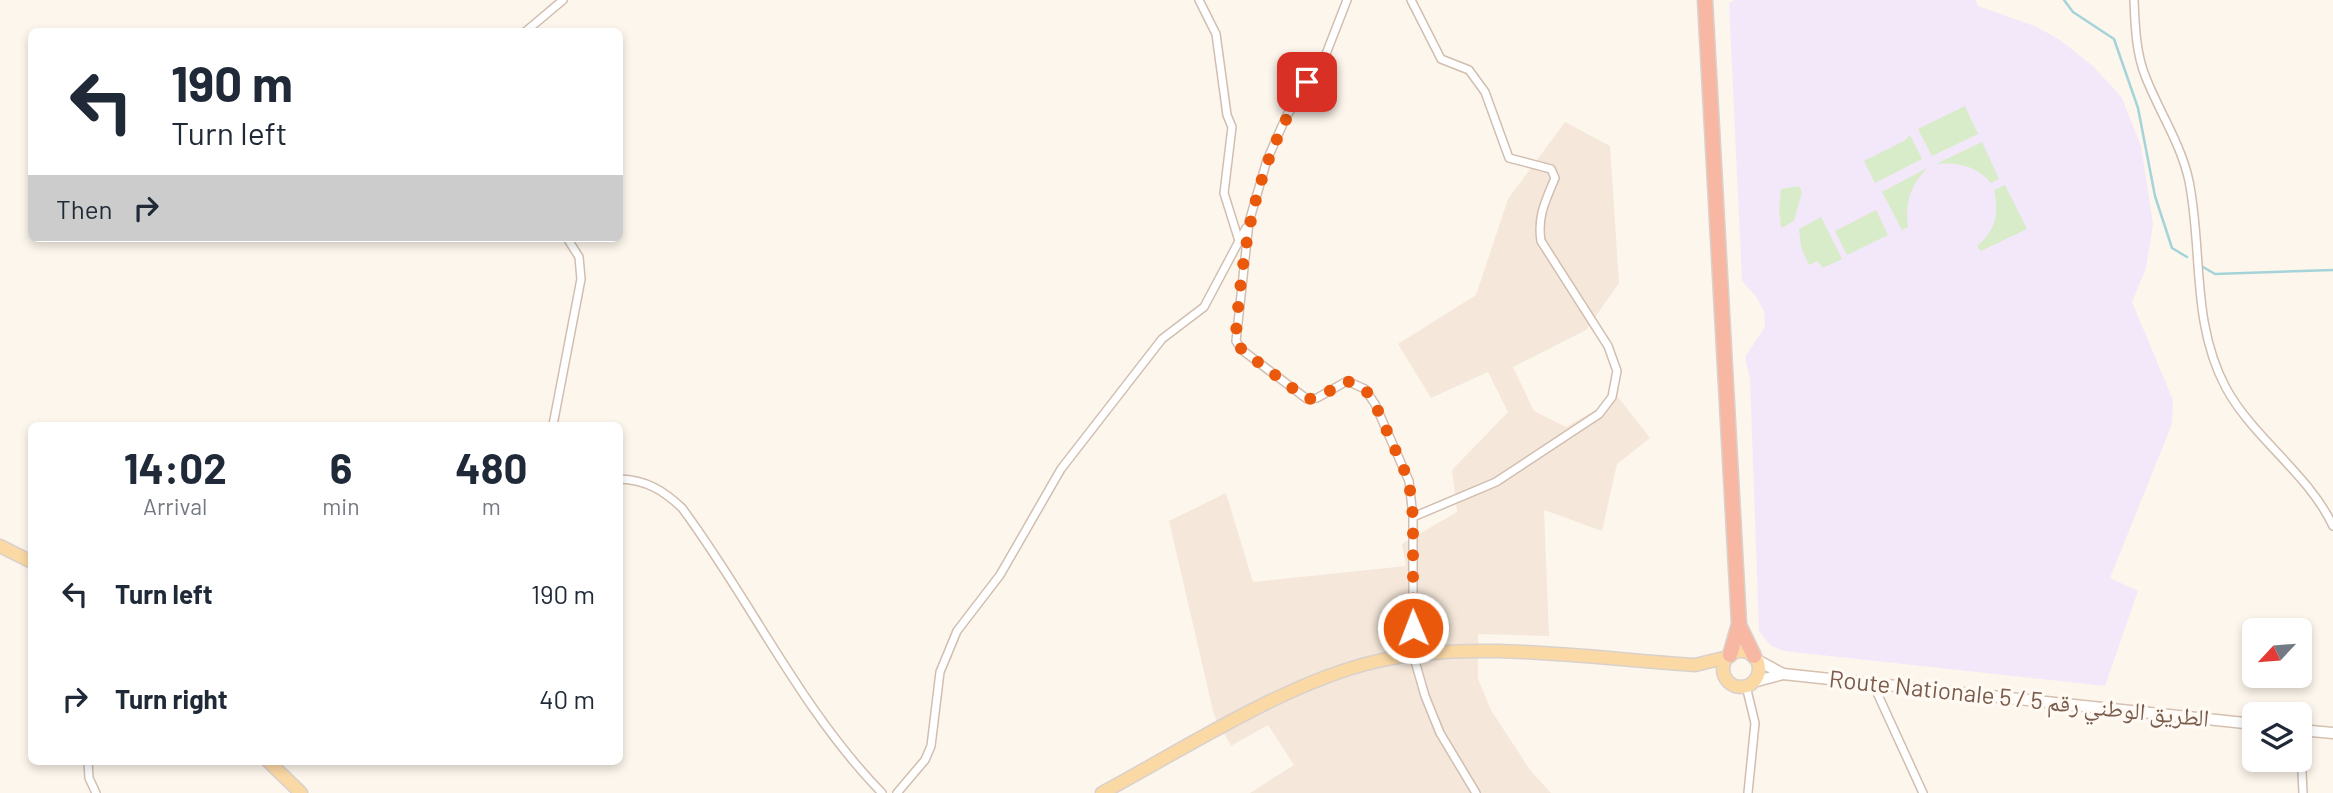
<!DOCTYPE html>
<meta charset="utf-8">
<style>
body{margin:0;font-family:Barlow,"Noto Naskh Arabic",sans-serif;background:#f2f2f3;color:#1f2937;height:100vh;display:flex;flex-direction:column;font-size:26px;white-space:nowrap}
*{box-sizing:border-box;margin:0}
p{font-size:23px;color:#747a83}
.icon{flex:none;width:38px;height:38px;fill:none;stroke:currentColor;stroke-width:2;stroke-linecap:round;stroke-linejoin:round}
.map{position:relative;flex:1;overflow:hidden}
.drawer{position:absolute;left:28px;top:422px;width:595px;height:343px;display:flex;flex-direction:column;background:#fff;border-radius:10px;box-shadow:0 4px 10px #0003}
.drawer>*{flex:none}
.top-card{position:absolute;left:28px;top:28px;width:595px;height:214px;border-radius:10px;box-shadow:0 4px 10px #0003;background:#fff;color:#1f2937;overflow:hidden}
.needle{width:46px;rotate:244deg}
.buttons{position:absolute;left:2242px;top:618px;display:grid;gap:14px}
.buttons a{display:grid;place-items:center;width:70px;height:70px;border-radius:10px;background:#fff;box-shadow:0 4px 10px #0003;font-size:35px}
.pin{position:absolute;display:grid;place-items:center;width:60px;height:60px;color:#fff;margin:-30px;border-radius:14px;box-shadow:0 4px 10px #0006}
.me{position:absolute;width:77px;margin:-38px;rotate:359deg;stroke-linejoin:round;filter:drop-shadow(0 0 5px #0008)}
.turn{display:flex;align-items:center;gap:24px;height:147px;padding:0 28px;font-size:32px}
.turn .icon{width:91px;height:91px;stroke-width:2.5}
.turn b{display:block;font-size:49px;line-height:60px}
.then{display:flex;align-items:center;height:66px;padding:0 28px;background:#0003;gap:14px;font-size:26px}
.eta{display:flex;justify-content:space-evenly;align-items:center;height:119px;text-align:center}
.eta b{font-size:42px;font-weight:700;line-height:49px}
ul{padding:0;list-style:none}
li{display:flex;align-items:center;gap:21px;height:105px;padding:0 28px}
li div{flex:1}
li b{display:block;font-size:26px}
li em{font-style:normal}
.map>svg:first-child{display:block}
</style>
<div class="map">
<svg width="2333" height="793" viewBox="0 0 2333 793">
<rect width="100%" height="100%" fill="#fdf6ec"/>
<polygon fill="#f5e8da" points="1565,122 1610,146 1619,283 1586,330 1513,367 1534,411 1566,427 1618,397 1650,438 1617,464 1602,531 1544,510 1549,636 1478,634 1478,679 1491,710 1530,770 1551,793 1250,793 1294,765 1268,725 1231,746 1214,715 1169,521 1226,493 1253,582 1406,566 1402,544 1457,512 1452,470 1508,412 1488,372 1431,398 1398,344 1476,295 1508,199"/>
<polygon fill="#f3e8fa" points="1734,0 1975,0 1978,6 2035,26 2060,40 2093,66 2122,98 2141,146 2153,224 2146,268 2132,302 2173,400 2172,424 2110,578 2138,591 2105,686 1784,651 1771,646 1759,631 1750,379 1745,357 1765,327 1764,312 1756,296 1742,281 1729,3"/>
<g fill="#d8ecc9">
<polygon points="1965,106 1978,134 1932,156 1918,129"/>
<polygon points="1910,135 1922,159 1875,183 1864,161 1904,141"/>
<path d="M1982 142 1999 179 1991 183C1977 166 1957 162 1936 164Z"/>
<path d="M1927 168C1910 187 1905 201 1908 227L1902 230 1882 192Z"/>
<path d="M2005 185 2027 229 1981 251 1977 246C1996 231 1999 213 1994 190Z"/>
<polygon points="1799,186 1802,192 1794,221 1781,228 1779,209 1781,189"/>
<polygon points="1876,210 1888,235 1847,255 1835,231"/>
<polygon points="1821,217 1842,259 1823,268 1818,261 1809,265 1801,247 1799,229"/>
</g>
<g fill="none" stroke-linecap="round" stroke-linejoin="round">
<g stroke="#a5d3da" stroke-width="2.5">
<polyline points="2064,0 2073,12 2114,39 2138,108 2155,196 2172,248 2187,257"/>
<polyline points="2203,267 2215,274 2333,270"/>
</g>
<g stroke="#d1beb0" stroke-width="10">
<g id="street">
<polyline points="1199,0 1216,34 1227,115 1232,127 1224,193 1239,241"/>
<polyline points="1347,0 1326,54 1286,117 1267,160 1249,222 1236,341 1242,350 1307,399 1317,398 1347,381 1365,389 1375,404 1409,481 1413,517 1413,654 1425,696 1440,733 1476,793"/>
<path d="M1411 0 1441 59 1469 70 1485 92 1509 158 1551 169 1555 178C1546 200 1537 216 1541 241L1608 346 1617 371 1612 397 1599 414 1496 482 1413 517"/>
<path d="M2134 0C2135 26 2136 54 2146 78 2160 113 2181 144 2189 181 2203 251 2191 323 2226 388 2254 439 2308 473 2333 526"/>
<polyline points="525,32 563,0"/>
<polyline points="553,425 581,279 579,257 567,238"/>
<path d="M620 479C646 480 663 490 682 508 751 601 801 710 882 793"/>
<polyline points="1873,684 1923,793"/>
<polyline points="1746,686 1755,723 1748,793"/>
<polyline points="2300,730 2303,793"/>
<polyline points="88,761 89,778 96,793"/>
<polyline points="897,793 925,760 931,746 940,672 957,631 1000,575 1061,469 1162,339 1204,307 1246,228"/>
</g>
</g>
<g stroke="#d6c0b0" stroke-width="13">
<g id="secondary">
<polyline points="1757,660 1783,674 2254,724"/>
<polyline points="1753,682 1783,674"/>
<polyline points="2300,730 2333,733"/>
</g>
</g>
<g stroke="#dad1cd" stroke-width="15">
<g id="primary">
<polyline points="0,546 32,562"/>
<circle cx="1741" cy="669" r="18"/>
<polyline points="268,761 301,793"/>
<path d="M1102 793C1184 749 1288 681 1378 661 1472 639 1597 659 1695 665L1728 657"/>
</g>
</g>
<g stroke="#dad1cd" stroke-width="17">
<g id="highway">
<polyline points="1705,0 1739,624 1730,655"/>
<polyline points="1739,625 1754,656"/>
</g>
</g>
<use href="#street" stroke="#fff" stroke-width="7"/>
<use href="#secondary" stroke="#fff" stroke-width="10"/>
<use href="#primary" stroke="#fbd9a5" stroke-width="12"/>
<use href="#highway" stroke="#f7b7a3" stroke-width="14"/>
</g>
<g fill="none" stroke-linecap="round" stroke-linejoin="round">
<path stroke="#ea580c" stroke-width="12" stroke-dasharray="0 21.6" d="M1307 82C1267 147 1250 206 1241 281 1239 301 1236 321 1236 341L1242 350 1307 399 1317 398 1347 381 1365 389 1375 404 1409 481 1413 517V628"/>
</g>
<g text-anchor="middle" stroke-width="7" stroke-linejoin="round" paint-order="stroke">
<g font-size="24" fill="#7a5c4d" stroke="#fffaf3">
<text transform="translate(2019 699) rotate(6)" y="8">Route Nationale 5 / الطريق الوطني رقم 5</text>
</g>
</g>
</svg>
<div class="buttons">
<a><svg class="needle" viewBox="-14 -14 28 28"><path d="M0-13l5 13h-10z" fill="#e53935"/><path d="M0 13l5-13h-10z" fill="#747a83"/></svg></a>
<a><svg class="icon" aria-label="layers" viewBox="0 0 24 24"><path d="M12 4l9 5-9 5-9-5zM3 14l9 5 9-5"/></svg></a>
</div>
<div class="pin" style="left:1307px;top:82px;background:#d93025"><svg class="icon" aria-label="arrive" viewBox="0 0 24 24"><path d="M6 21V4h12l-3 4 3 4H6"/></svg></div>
<svg class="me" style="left:1413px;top:628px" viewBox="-20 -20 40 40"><circle r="17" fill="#ea580c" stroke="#fff" stroke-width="3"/><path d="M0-11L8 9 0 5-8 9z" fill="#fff"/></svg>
<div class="top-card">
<div class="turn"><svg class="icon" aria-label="left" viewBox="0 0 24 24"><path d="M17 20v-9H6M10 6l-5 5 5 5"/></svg><div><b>190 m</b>Turn left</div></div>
<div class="then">Then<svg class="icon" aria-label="right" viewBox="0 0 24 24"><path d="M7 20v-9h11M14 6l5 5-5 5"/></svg></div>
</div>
<section class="drawer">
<div class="eta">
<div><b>14:02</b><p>Arrival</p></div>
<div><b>6</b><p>min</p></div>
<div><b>480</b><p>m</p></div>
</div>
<ul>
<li><svg class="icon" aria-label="left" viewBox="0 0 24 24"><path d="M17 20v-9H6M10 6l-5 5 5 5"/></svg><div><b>Turn left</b></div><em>190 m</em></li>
<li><svg class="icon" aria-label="right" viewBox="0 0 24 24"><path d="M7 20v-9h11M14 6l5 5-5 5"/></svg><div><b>Turn right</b></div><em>40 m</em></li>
</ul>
</section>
</div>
